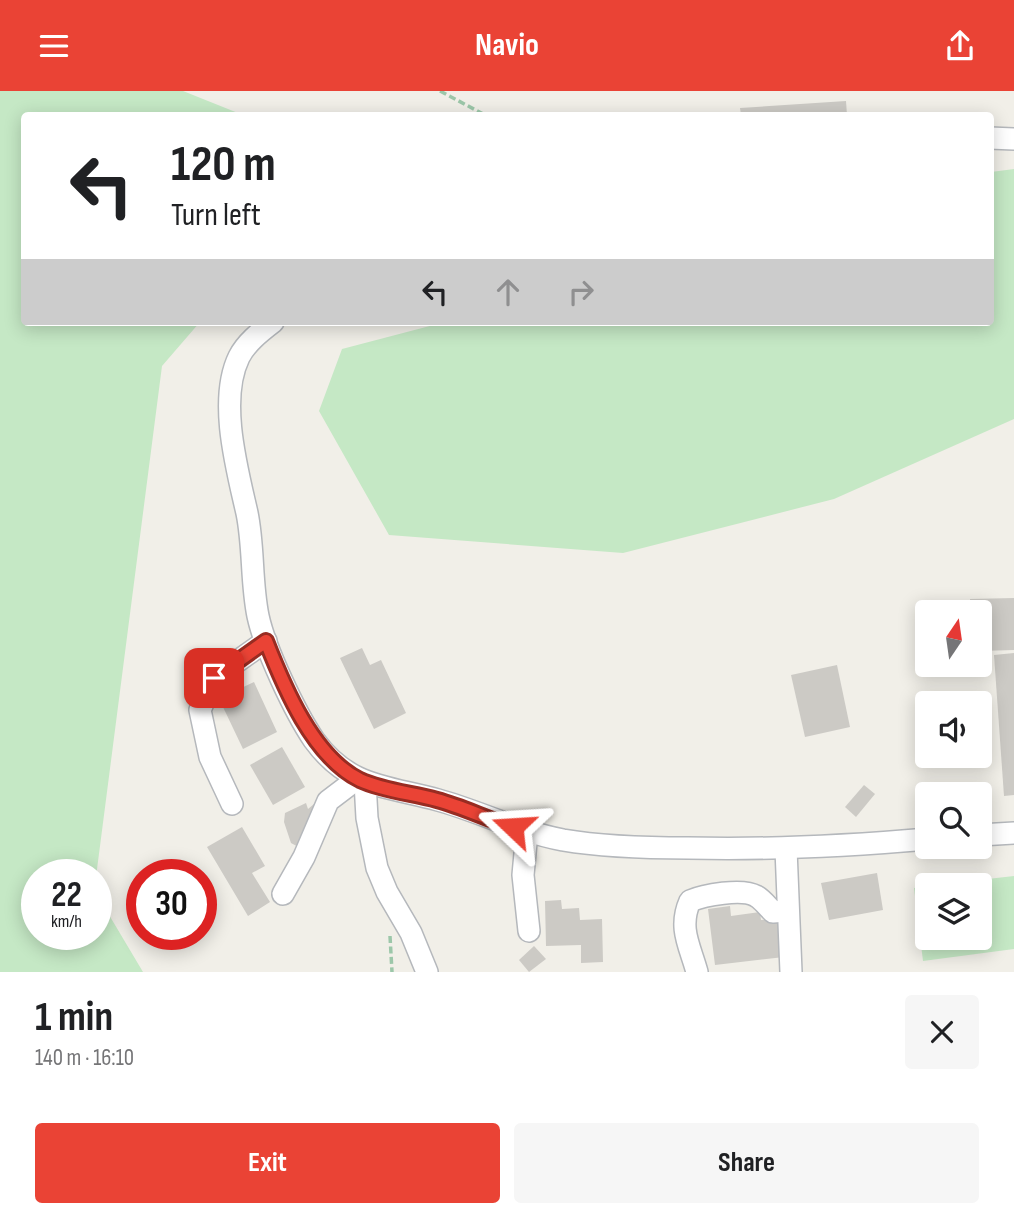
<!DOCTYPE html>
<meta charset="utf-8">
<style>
body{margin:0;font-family:"Sofia Sans Condensed",sans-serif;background:#f6f6f6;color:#202124;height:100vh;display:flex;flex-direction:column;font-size:26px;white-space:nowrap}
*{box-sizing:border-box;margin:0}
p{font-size:23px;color:#757577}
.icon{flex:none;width:38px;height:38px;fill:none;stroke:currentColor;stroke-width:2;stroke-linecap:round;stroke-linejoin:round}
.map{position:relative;height:881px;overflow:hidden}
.panel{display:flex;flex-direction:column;background:#fff;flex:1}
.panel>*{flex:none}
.top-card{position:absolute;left:21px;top:21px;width:973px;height:214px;border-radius:7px;box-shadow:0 4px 18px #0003;background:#fff;color:#202124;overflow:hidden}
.needle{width:46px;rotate:13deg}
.tools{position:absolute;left:915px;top:509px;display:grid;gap:14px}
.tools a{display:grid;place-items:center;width:77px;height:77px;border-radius:7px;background:#fff;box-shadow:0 4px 18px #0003;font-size:35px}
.speed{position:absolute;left:21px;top:768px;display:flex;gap:14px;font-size:35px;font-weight:700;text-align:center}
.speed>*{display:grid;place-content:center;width:91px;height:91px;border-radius:50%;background:#fff;box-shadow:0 4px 18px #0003;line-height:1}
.speed small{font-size:18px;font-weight:400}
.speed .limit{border:10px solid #d22;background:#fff;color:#111}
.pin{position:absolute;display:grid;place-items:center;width:60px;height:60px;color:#fff;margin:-30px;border-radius:14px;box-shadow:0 4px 10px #0006}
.me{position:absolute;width:77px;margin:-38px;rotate:290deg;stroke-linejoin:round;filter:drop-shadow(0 0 5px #0008)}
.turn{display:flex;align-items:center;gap:24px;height:147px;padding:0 35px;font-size:32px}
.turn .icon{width:91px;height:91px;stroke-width:2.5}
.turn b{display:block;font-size:49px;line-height:60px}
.lanes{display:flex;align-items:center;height:66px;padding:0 35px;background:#0003;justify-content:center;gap:35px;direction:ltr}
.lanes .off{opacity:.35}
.round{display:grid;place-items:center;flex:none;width:74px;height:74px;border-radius:7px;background:#f6f6f6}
.summary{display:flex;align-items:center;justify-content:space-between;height:119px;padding:0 35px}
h1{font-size:42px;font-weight:700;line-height:52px}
.button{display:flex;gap:14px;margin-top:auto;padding:14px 35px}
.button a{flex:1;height:80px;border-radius:7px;background:#ea4335;color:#fff;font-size:28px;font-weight:700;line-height:80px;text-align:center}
.button a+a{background:#f6f6f6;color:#202124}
header{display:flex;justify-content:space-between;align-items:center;height:91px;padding:0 35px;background:#ea4335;color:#fff;font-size:32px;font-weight:700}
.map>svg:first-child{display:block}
</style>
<header><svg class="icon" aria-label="menu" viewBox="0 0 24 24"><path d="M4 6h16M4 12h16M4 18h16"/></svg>Navio<svg class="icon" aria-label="share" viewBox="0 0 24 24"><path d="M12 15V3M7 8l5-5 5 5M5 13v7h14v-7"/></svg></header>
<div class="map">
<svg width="1014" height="881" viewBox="0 0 1014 881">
<rect width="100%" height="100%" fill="#f1efe8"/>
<g fill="#c5e8c5">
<polygon points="0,0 183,0 243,24 24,24 24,231 200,231 162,275 96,786 96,784 37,784 37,844 96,844 96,802 143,881 0,881"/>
<polygon points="1014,78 1014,328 834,408 623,462 389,444 319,320 342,258 445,231 990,231 991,81"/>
<polygon points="1014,785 1014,858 923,870 914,797 927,795 928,847 980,847 980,794 935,794"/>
</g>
<g fill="#cccac5">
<polygon points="846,10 847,24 741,24 740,17"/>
<polygon points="1014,507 1014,559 980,560 980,522 971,522 970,508"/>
<polygon points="362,557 370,574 381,569 406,622 374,638 340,567"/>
<polygon points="1014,562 1014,704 1004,705 994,564"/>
<polygon points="837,574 850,636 805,646 791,584"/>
<polygon points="254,591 277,641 243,658 223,616 241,608 237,599"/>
<polygon points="282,656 305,696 273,714 250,674"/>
<polygon points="864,694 875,703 856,726 845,716"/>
<polygon points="306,712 308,718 314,713 319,720 304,759 291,752 284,731 285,722"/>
<polygon points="242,736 265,775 252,782 270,811 248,825 207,756"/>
<polygon points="877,782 883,819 829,829 821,792"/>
<polygon points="561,809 562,818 579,817 580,829 602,828 603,871 581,872 581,854 546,855 545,810"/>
<polygon points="730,815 731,825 760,821 761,829 779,827 784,866 715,874 708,818"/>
<polygon points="534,855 546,868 529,881 519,869"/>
</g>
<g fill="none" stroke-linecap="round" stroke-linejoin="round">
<g stroke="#b5b8bc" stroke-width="24">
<g id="minor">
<polyline points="990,47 1014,48"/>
<path d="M273 231C260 241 246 252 239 266 218 309 237 378 247 422 254 456 251 491 258 525 265 558 295 621 314 649 349 697 387 695 438 709 481 721 517 740 563 749 604 756 646 757 688 757 768 759 847 755 928 748"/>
<polyline points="365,691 367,727 377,777 387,801 411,842 427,881"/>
<polyline points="232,713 210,666 200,619 214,587 266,550"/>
<polyline points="527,741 523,784 529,840"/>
<polyline points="980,744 1014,742"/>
<polyline points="786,758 791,881"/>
<polyline points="283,803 304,766 328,710 357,688"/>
<path d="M697 881C690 855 678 837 690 810 704 804 742 797 756 805 762 808 768 816 773 821L787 820"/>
</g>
</g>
<g stroke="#9cc7a9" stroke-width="3.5" stroke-dasharray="7 3.5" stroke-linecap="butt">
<polyline points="440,0 485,24"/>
<polyline points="390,845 392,881"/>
</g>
<use href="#minor" stroke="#fff" stroke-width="21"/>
</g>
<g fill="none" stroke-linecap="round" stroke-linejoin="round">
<g stroke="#982c22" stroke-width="18">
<path id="route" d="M214 587 266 550C284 596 313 666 360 689 384 700 412 702 437 709 463 716 487 728 513 736"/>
</g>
<use href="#route" stroke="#ea4335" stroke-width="12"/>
</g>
</svg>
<div class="tools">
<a><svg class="needle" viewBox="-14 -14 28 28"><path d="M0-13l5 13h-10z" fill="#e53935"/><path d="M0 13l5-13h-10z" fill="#757577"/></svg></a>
<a><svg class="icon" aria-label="sound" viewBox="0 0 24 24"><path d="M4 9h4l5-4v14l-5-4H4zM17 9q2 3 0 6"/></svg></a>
<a><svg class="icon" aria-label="search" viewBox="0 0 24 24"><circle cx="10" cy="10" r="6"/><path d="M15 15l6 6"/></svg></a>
<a><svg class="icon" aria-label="layers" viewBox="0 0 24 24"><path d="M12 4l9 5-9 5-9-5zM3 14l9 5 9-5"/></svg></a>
</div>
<div class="speed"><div>22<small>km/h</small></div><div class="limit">30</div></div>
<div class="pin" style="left:214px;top:587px;background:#d93025"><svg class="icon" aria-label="arrive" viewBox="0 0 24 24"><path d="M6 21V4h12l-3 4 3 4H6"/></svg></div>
<svg class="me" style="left:513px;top:736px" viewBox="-20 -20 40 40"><path d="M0-17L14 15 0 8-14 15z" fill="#ea4335" stroke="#fff" stroke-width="4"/></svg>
<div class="top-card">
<div class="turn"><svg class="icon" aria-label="left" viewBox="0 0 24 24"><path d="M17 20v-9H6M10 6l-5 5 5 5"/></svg><div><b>120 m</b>Turn left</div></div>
<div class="lanes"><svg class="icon" aria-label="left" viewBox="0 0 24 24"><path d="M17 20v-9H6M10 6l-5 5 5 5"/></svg><svg class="icon off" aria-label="ahead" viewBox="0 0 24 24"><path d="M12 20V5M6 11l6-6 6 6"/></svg><svg class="icon off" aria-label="right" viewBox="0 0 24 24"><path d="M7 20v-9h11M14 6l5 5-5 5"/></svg></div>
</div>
</div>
<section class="panel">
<div class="summary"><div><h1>1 min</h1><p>140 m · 16:10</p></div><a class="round"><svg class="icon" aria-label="close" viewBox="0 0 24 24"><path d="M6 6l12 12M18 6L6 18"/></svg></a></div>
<div class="button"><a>Exit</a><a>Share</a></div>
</section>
